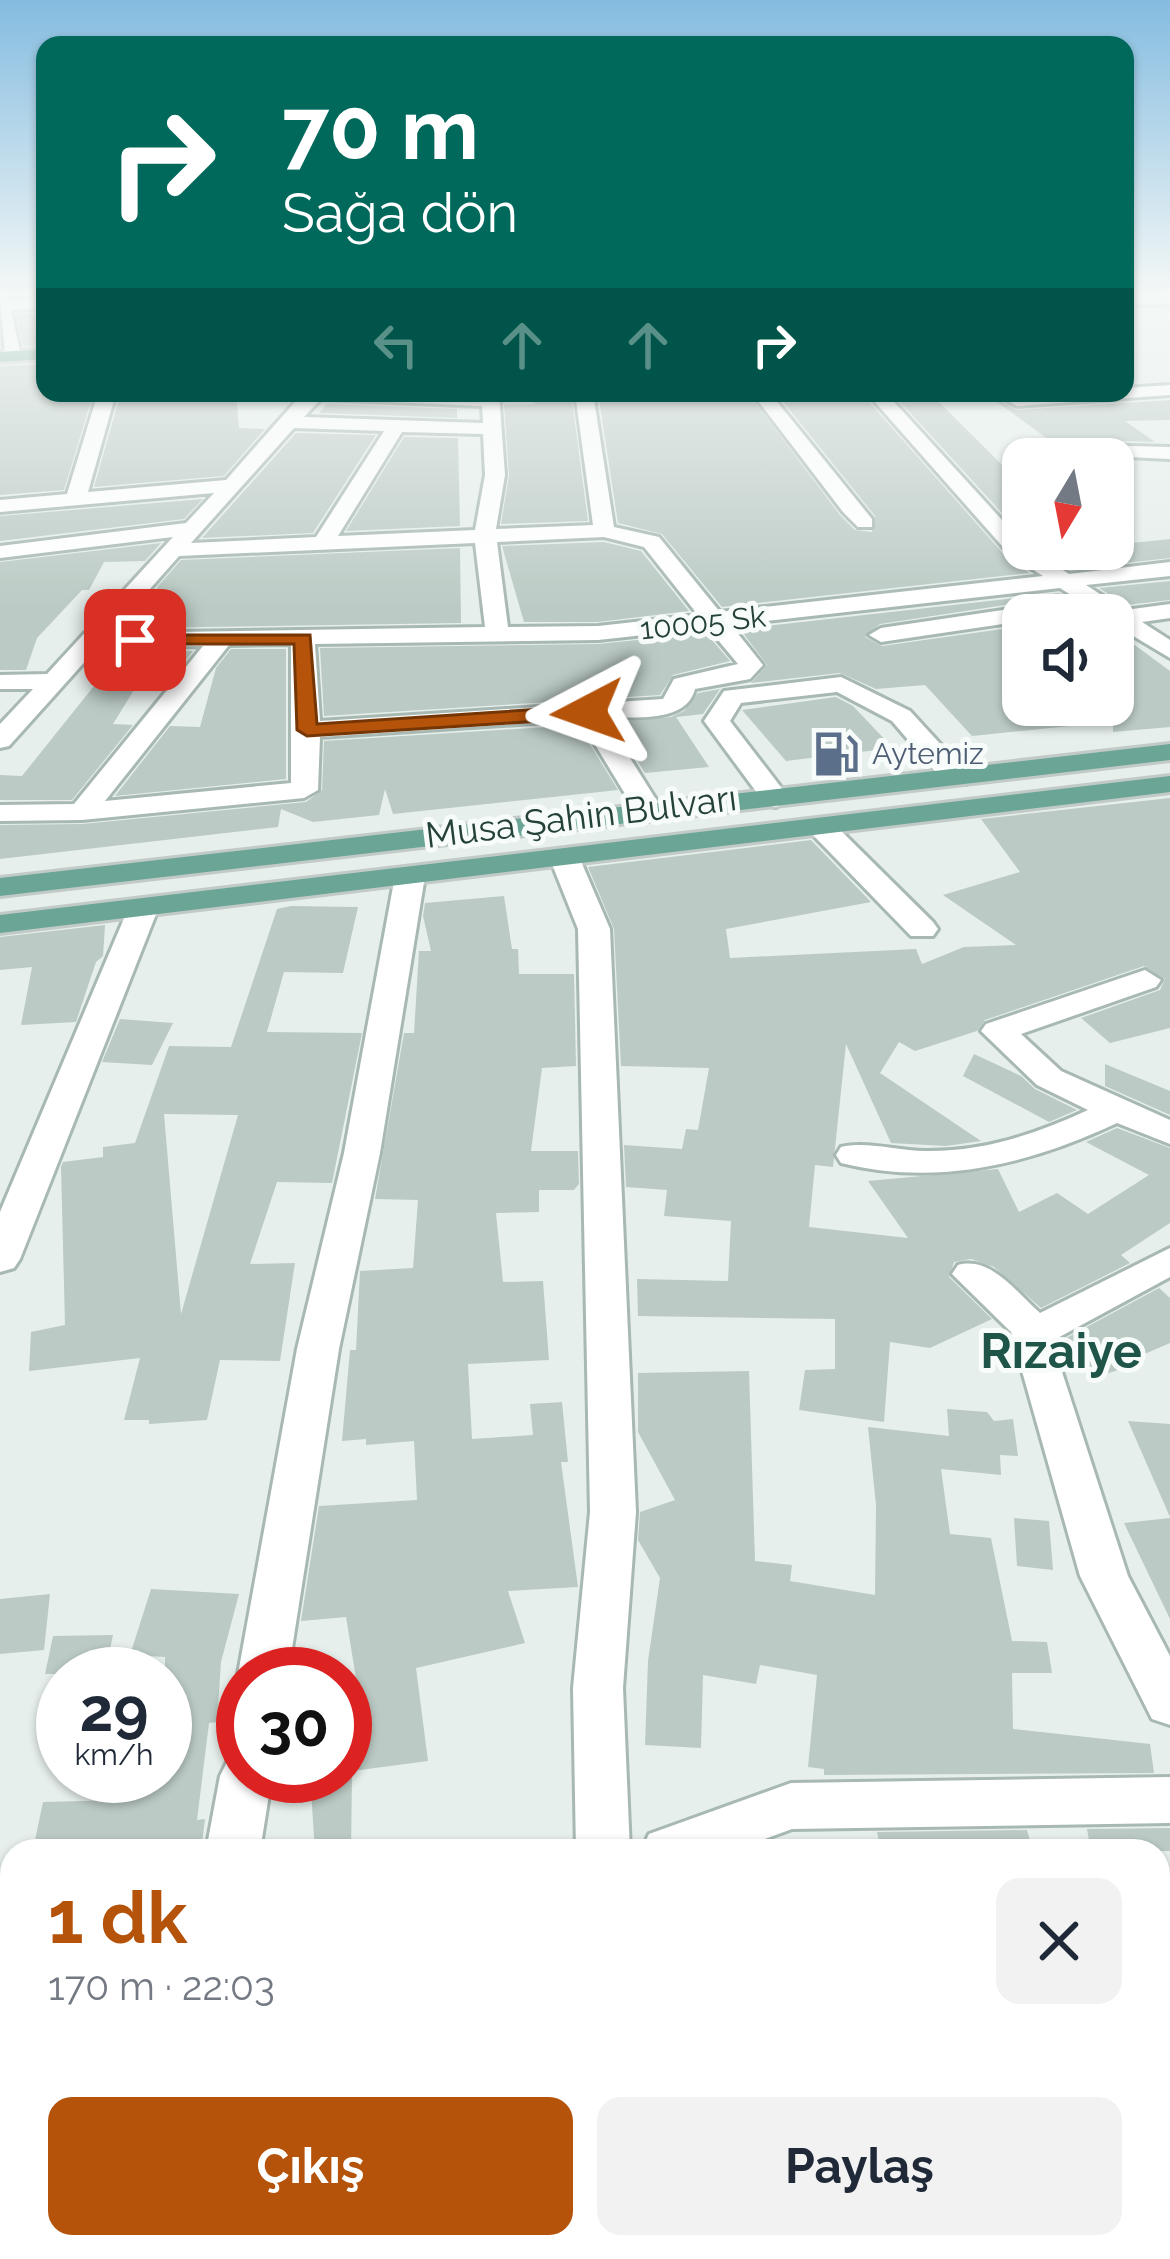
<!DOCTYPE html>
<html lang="tr">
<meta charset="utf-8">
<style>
body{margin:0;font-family:Raleway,sans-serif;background:#f2f2f3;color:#1f2937;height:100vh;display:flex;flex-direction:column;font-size:45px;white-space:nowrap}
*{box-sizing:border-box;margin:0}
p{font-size:39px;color:#747a83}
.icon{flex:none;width:66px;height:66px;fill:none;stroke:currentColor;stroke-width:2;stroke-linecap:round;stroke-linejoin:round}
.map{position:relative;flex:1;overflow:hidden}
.details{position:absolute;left:0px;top:1839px;width:1170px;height:420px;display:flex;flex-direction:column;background:#fff;border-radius:36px 36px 0 0;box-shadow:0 3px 9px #0004}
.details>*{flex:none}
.top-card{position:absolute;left:36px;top:36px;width:1098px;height:366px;border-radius:24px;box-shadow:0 3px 9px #0004;background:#00695c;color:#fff;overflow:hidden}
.needle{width:78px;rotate:190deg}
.buttons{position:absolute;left:1002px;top:438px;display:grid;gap:24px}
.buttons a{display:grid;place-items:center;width:132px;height:132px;border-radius:24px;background:#fff;box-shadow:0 3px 9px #0004;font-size:60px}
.speed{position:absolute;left:36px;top:1647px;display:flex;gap:24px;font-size:60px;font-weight:700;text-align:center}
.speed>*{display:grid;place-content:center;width:156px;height:156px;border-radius:50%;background:#fff;box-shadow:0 3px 9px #0004;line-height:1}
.speed small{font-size:30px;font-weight:400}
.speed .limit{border:18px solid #d22;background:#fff;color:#111}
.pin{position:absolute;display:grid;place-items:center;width:102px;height:102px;color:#fff;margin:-51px;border-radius:24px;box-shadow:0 6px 18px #0006}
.me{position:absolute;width:132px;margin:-66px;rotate:266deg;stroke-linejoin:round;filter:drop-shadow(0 0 9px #0008)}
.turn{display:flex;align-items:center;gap:42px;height:252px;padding:0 48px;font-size:54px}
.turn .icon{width:156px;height:156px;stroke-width:2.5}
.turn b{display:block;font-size:84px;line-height:102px}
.lanes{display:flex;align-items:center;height:114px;padding:0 48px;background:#0003;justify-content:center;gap:60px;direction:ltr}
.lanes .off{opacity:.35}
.round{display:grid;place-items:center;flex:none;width:126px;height:126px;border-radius:24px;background:#f2f2f3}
.summary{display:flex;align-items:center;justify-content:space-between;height:204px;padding:0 48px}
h1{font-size:72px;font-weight:700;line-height:90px;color:#b45309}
.button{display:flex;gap:24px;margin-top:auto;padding:24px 48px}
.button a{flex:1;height:138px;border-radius:24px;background:#b45309;color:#fff;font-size:48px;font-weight:700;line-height:138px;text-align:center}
.button a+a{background:#f2f2f3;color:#1f2937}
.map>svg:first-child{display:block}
</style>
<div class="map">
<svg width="1170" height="2259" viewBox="0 0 1170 2259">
<rect width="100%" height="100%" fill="#e6efeb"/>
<g fill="#bbcac4" fill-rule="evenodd">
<polygon points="45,313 45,345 23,346 16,314"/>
<polygon points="45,364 45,393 92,398 64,490 0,495 0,366"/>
<polygon points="236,393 239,428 265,429 224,476 94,487 120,396"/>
<polygon points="549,393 571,393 588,521 501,524 509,475 504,405 535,404 529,394"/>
<polygon points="598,393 748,393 840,515 855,530 872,532 875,516 776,393 826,393 826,398 864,396 1007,558 1030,573 722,607 662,534 618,523"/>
<polygon points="930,393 1023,486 1023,536 893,394"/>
<polygon points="985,393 1013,393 1004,403 1017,410 1170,400 1170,420 1125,421 1155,442 1092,440 1078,450 1084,459 1075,459"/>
<polygon points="327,404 457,409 457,418 319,413"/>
<polygon points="296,433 376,435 313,533 202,538"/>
<polygon points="404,437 458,438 460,526 346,531"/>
<polygon points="203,499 184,519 0,541 0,516"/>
<polygon points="1170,539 1170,558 1070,569 1043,552 1113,549 1113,545"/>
<polygon points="604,542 641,551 689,611 598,622 524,622 502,546"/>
<polygon points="161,543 145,561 104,562 89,590 82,590 37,638 26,670 0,670 0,562"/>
<polygon points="460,548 461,623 139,628 158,586 181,560"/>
<polygon points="1170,581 1170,600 1126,605 1099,588"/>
<polygon points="1059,593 1065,596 880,624 865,637 882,646 1023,626 1023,705 1084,705 1109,722 972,736 925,685 876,689 840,673 751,683 767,665 740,629"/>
<polygon points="1113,629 1170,671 1170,727 1113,732"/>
<polygon points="706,633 730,661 673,675 660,695 324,716 320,648 598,644"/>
<polygon points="231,649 286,649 286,779 115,796 170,726 200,727 216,668"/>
<polygon points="122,651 193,651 186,660 153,659 113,724 133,725 72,800 0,800 0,775 22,776"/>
<polygon points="720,689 703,714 676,717 709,767 645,773 613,722 671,717 684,711 698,693"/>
<polygon points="836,697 853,706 893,748 786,761 742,710"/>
<polygon points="578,725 618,790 393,814 385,789 379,815 313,822 281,809 278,827 0,859 0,825 82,824 306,802 322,790 324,741"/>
<polygon points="1170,798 1170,1028 1110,1043 1081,1018 1160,990 1165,979 1144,966 985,1020 977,1031 915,1051 899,1042 880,1073 981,1141 946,1146 891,1143 846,1044 833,1167 815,1165 809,1227 908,1238 868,1181 998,1169 1019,1212 1057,1193 1088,1214 1149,1175 1086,1142 1117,1128 1170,1148 1170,1223 1121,1255 1130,1263 1041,1308 994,1267 971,1259 954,1262 949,1277 992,1319 930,1348 890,1342 884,1422 799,1410 805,1370 835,1369 835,1319 638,1316 637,1279 728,1281 731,1221 664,1216 667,1190 626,1187 624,1145 682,1149 686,1129 698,1130 709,1068 621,1066 614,929 588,867 811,840 871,902 726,929 730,958 916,949 922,964 964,947 1016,945 943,895 1020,872 981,819"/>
<polygon points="504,896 512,949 518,949 519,974 574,974 576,1066 542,1068 531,1151 578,1151 579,1184 574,1190 539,1190 539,1212 496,1213 503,1282 543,1281 549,1360 468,1364 472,1439 533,1435 530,1404 562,1402 568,1462 561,1462 578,1587 508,1591 525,1643 416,1668 428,1761 345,1772 345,1730 364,1727 346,1617 301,1621 319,1506 417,1500 414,1441 366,1445 366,1439 342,1441 350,1350 356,1350 360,1271 413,1268 418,1200 375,1199 404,1033 414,1033 419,951 431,951 423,916 425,903"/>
<path d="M291 906 358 907 343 973 284 972 267 1032 362 1033 332 1183 277 1182 250 1264 295 1263 280 1361 220 1360 207 1420 149 1424V1420H124L140 1358 29 1371 31 1332 65 1325 61 1167 63 1162 103 1157V1147L135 1143 169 1046 231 1047 277 909ZM164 1114 238 1115 181 1314Z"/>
<polygon points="105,925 103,956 96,962 76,1022 21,1025 32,967 0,970 0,937"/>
<polygon points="120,1019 173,1023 152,1065 102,1062"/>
<polygon points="974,1054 1021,1076 1035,1089 1077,1110 1049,1122 963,1076"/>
<polygon points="1105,1064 1170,1091 1170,1115 1105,1086"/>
<polygon points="1159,1288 1170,1298 1170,1343 1140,1356 1145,1362 1102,1375 1070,1370 1057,1343"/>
<polygon points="749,1371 755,1561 792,1565 790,1581 875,1595 876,1505 868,1427 949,1436 947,1409 987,1412 994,1421 1013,1419 1018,1456 1000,1455 1001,1475 941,1469 950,1534 991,1538 1012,1641 1047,1642 1052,1673 1012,1673 1013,1729 1150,1744 1154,1773 824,1775 824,1769 808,1767 817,1675 760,1665 756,1684 703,1675 701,1748 645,1745 648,1661 660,1578 638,1540 640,1512 675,1500 638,1432 638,1373"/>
<polygon points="1128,1421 1170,1424 1170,1517"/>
<polygon points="1014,1518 1049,1521 1053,1570 1017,1566"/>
<polygon points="1170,1518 1170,1619 1124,1523"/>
<polygon points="151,1589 239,1594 221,1662 217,1722 209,1723 197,1820 205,1819 201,1851 136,1851 137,1842 34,1845 43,1802 122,1800 125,1776 165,1776 165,1657 130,1655"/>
<polygon points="50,1594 44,1650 0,1654 0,1599"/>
<polygon points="113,1635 107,1664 95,1664 94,1674 45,1674 53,1636"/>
<polygon points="310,1776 352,1776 351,1851 315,1851"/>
<polygon points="1170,1828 1170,1851 1091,1851 1087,1829"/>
<polygon points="1027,1830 1033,1851 881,1851 877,1832"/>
</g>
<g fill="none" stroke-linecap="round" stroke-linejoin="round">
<g stroke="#a8b8b2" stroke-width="6">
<g id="minor">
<polygon points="0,294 7,294 9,301 45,298 45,308 11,310 21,356 13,361 5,356"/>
<polygon points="1170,294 1170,304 1125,305 1125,295"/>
<polygon points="1170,385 1170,395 1017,406 1008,401 1017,396 1125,393 1125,388"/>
<path d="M98 393H116L88 492 226 480 303 393H499L505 475 496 529 593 525 575 393H593L614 527 659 537 720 612 1043 576 1010 555 867 393H886L1023 543V549H1031L1069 574 1170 562V576L1086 585 1125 610 1170 604V618L1142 622 1170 640V658L1113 624V615L1093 610 1023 615V621L881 642 869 635 881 628 1077 599 1060 588 731 625 763 665 750 679 695 689C686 724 634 716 605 718L665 814 661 820H641L580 720 320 737 318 790 304 798 82 820 0 821V805L74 804 203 646 98 647 9 746 0 748V724L33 689H0V675L47 674 173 537 0 558V546L186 523 214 493 0 512V500L67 494ZM321 399 482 406 483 423 304 417ZM294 428 384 431 316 537 191 543ZM402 432 483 434 485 475 475 530 338 536ZM604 537 644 547 698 615 598 626 508 627 497 542ZM475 543 485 627 111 633 179 556ZM708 628 738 664 674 679 663 699 320 721 315 644 598 640ZM291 644V783L105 801 229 645Z"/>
<polygon points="752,393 770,393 872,519 872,527 858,527 843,512"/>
<polygon points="1092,445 1170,447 1170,459 1085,455 1082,451"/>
<polygon points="841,677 910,711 966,772 970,778 966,784 946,784 892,721 837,692 741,703 730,721 790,799 776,807 766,805 704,721 724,691"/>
<polygon points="821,818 831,821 933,922 938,929 933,936 911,936 811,833 807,827"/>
<polygon points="565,850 580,859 610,929 636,1512 623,1688 630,1851 576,1851 573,1688 590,1512 578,929 550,859"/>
<polygon points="410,867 425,876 380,1153 339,1349 288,1674 243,1674 243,1683 238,1674 297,1349 344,1153 395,876"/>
<polygon points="143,900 158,909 20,1259 14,1268 0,1272 0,1212 128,909"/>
<path d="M1145 970 1161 980 1156 987 1021 1034 1061 1071 1170 1120V1144L1117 1123C1030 1164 937 1187 841 1163L836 1155 841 1147C867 1141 898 1151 925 1151 983 1152 1036 1134 1088 1110L1037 1085 981 1031 986 1024Z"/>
<path d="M1170 1248V1277L1052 1341 1128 1576 1170 1656V1725L1152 1719 1080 1576 1011 1332 952 1274 958 1265C991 1256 1016 1292 1040 1313Z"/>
<polygon points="243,1755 243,1776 272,1776 260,1851 206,1851 220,1776 228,1760"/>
<polygon points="1170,1777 1170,1823 792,1829 732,1851 641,1851 649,1834 791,1783"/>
<polygon points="55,2247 131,2247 126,2259 50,2259"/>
</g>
</g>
<g stroke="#c2cac8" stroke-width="6">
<g id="major">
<polygon points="45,349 45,359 0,362 0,352"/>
<polygon points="1170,744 1170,760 0,896 0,878"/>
<polygon points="1170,776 1170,792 0,933 0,915"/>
</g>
</g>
<use href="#minor" fill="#fff" fill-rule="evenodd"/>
<use href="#major" fill="#6aa596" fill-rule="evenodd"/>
</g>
<linearGradient id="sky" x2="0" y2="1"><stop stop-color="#84bce0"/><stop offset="0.48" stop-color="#f4f8f6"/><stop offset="1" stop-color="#f4f8f6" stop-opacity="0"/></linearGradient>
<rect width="1170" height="610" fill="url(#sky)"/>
<polygon fill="#b45309" stroke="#753606" stroke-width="3" points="135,635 310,635 317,724 588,706 597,712 588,718 307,736 297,730 294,644 128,644 126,640"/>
<defs>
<g id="fuel-bare" transform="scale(3.6)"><path d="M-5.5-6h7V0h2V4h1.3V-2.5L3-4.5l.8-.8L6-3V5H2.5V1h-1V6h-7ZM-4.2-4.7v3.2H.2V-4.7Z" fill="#5c6f8a" stroke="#f7fbf9" stroke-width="2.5" paint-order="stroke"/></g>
</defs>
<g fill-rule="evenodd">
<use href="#fuel-bare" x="836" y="754"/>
</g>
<g text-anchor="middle" stroke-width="10" stroke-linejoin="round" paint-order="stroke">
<g font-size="30" fill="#24423a" stroke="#f7fbf9">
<text transform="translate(703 623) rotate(-6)" y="10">10005 Sk</text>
</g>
<g font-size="30" fill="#4e5e75" stroke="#f7fbf9" text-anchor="start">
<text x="872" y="764">Aytemiz</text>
</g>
<g font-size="36" fill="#24423a" stroke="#f7fbf9">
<text transform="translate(581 816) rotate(-7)" y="13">Musa Şahin Bulvarı</text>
</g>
<g font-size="48" font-weight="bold" fill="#1f5548" stroke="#f7fbf9">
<text x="1061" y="1368">Rızaiye</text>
</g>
</g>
</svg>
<div class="buttons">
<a><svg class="needle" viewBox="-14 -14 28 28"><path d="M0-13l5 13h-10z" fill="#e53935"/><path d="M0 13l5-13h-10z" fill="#747a83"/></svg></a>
<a><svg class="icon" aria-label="sound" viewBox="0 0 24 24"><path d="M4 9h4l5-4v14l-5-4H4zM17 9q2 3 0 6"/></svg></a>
</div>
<div class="speed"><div>29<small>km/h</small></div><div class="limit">30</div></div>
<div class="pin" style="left:135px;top:640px;background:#d93025"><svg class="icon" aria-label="arrive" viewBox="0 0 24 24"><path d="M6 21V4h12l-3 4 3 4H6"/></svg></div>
<svg class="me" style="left:588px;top:712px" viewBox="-20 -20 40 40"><path d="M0-17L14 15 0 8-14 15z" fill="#b45309" stroke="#fff" stroke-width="4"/></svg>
<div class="top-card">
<div class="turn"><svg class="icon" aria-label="right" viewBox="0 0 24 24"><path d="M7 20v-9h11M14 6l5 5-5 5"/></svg><div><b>70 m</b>Sağa dön</div></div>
<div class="lanes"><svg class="icon off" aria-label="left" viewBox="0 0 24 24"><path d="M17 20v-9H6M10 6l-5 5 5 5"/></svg><svg class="icon off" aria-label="ahead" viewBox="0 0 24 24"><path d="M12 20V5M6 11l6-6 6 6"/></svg><svg class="icon off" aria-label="ahead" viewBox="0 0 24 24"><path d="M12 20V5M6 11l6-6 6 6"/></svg><svg class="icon" aria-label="right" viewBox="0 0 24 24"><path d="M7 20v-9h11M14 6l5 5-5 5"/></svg></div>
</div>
<section class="details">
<div class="summary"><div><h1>1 dk</h1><p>170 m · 22:03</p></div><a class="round"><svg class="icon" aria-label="close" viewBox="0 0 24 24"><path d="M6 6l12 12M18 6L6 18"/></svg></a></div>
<div class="button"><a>Çıkış</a><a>Paylaş</a></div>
</section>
</div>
